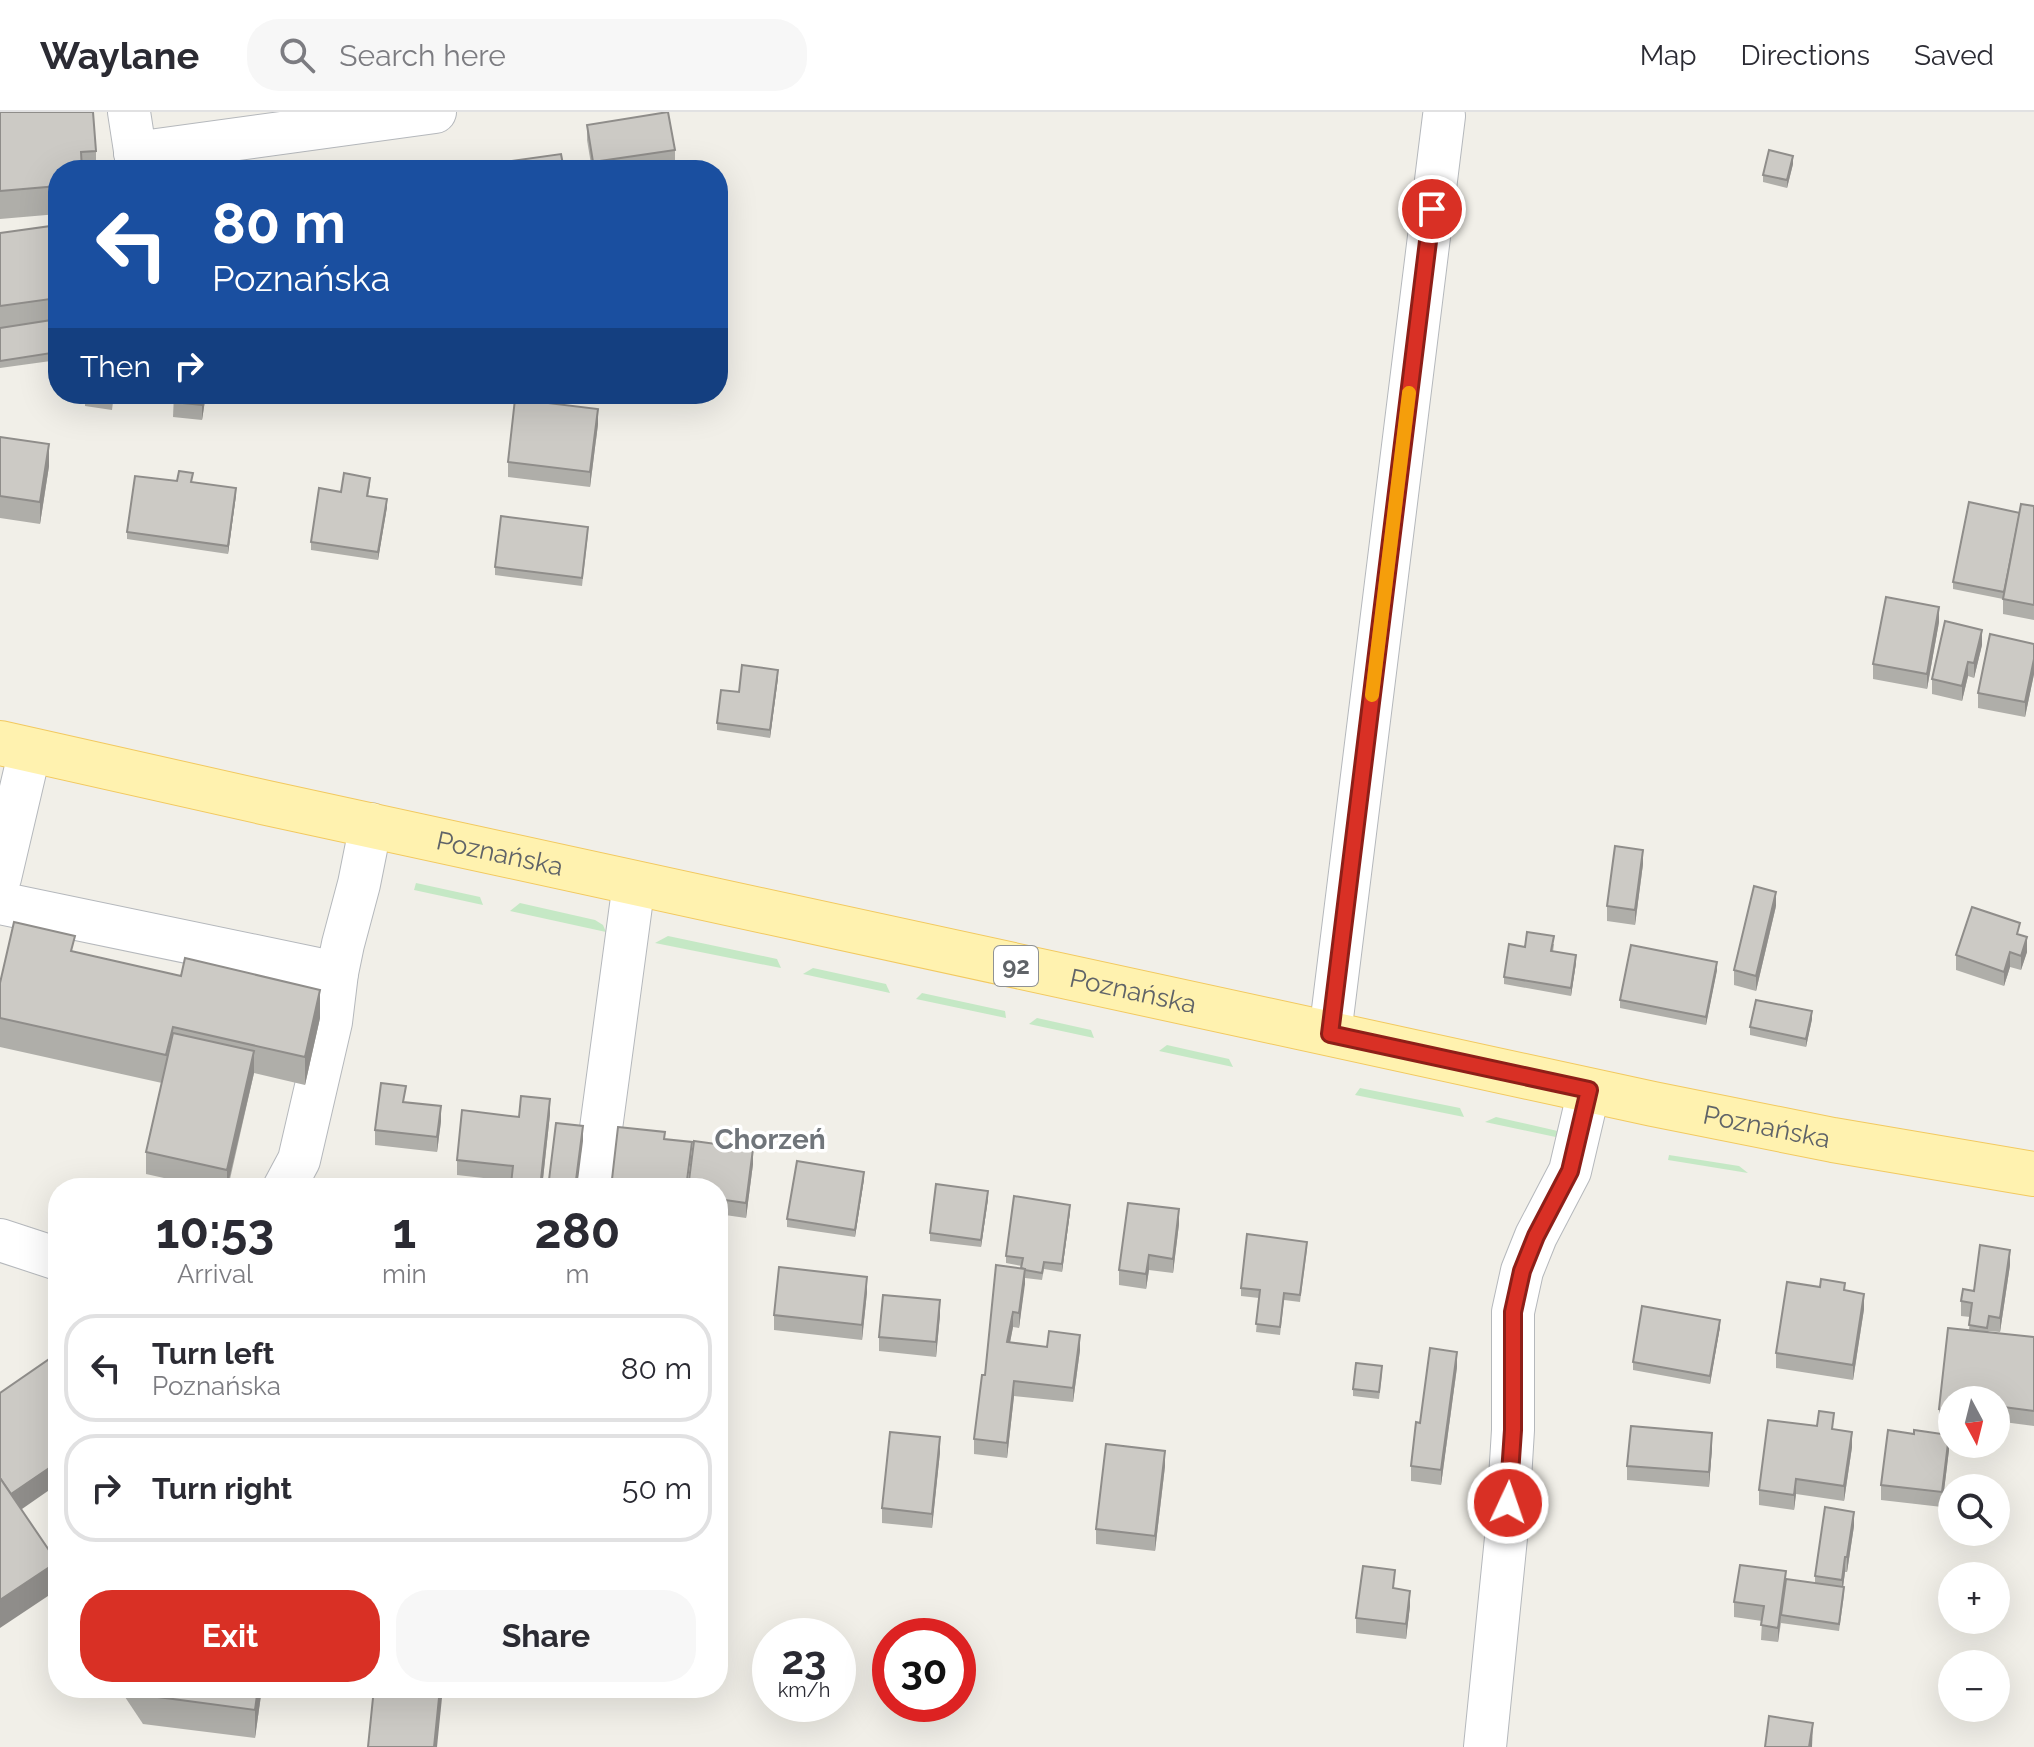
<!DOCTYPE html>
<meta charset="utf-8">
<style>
body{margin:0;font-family:Raleway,sans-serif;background:#f7f7f7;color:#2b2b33;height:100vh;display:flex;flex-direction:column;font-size:30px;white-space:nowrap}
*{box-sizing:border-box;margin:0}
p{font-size:26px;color:#7c7c81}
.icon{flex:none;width:44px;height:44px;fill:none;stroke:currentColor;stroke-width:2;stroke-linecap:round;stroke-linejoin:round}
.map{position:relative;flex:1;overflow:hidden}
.panel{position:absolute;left:48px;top:1066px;width:680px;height:520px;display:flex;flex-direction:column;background:#fff;border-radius:32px;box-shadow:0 8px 32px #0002}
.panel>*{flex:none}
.banner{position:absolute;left:48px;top:48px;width:680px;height:244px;border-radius:32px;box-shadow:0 8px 32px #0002;background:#1a4fa0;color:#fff;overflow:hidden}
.needle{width:52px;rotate:173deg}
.buttons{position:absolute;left:1938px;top:1274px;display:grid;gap:16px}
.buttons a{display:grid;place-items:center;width:72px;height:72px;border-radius:50%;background:#fff;box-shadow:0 8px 32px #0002;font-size:40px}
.speed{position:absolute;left:752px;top:1506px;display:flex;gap:16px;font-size:40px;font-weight:700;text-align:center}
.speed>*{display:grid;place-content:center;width:104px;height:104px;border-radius:50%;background:#fff;box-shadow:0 8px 32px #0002;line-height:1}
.speed small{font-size:20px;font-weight:400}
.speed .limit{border:12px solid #d22;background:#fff;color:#111}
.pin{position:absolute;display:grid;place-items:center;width:68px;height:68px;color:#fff;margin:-34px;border:4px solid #fff;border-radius:50%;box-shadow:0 2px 8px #0007}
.me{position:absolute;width:88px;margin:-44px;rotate:3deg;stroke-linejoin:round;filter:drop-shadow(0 0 6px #0008)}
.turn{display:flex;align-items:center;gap:28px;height:168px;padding:0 32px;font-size:36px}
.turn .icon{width:104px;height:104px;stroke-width:2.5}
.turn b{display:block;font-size:56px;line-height:68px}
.then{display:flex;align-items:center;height:76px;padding:0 32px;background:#0003;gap:16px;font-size:30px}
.eta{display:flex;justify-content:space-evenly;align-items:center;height:136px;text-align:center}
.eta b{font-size:48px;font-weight:700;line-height:56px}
.primary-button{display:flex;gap:16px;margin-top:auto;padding:16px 32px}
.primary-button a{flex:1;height:92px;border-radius:32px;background:#d93025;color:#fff;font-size:32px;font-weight:700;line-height:92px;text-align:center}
.primary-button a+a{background:#f7f7f7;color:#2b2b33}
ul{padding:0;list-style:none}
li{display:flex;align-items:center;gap:24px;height:108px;margin:0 16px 12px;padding:0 16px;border:4px solid #e1e1e2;border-radius:32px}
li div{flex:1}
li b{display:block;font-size:30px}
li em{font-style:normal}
header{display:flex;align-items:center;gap:48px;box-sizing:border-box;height:112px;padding:0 40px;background:#fff;border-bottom:2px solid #e1e1e2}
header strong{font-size:38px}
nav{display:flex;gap:44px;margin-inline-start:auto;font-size:28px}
.search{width:560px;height:72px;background:#f7f7f7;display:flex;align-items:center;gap:20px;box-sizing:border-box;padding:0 28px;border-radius:32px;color:#7c7c81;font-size:30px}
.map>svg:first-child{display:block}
</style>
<header>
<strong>Waylane</strong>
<div class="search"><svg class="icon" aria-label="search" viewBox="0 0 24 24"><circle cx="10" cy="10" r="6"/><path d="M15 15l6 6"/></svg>Search here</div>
<nav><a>Map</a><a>Directions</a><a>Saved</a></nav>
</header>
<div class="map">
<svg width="2034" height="1635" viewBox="0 0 2034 1635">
<rect width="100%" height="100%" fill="#f1efe8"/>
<g fill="#c5e8c5">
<polygon points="416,771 480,785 483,793 414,778"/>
<polygon points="520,791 595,808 603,813 606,820 510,799"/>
<polygon points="668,824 777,847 781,856 655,831"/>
<polygon points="813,856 886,872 890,881 803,862"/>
<polygon points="922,881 1005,899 1006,906 916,887"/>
<polygon points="1037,906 1091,918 1094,926 1029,912"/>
<polygon points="1167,933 1229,947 1233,955 1159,939"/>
<polygon points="1360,976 1460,996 1464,1005 1355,983"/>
<polygon points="1496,1005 1562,1020 1565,1027 1485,1010"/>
<polygon points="1669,1043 1739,1054 1748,1061 1668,1048"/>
</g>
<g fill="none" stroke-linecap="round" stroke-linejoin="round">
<g stroke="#b5b8bc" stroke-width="44">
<g id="minor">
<polyline points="129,0 138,58"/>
<polyline points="135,41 435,0"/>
<polyline points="0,766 30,638"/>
<polyline points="0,791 337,861"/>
<polyline points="1330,922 1444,4"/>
<polyline points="284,1076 299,1048 331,910 337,861 343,832 359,772 371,712"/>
<polyline points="593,1076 634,771"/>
<polyline points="0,1128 58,1147"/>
<polyline points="1485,1635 1507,1416 1513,1318 1513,1200 1522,1159 1536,1124 1570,1059 1589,978"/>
</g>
</g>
<g stroke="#f2c960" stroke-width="46">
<g id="major">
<path id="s1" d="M0 631 267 691 1653 992 1833 1028 2034 1062"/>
</g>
</g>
<use href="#minor" stroke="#fff" stroke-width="42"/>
<use href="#major" stroke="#fff2af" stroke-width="44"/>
</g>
<g fill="#afaea9">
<polygon points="0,0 96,39 96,58 58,58 58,102 0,107"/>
<polygon points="587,13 675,38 675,53 639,58 592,58 587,28"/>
<polygon points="1793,52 1787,76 1763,70 1763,63"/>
<polygon points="58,113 58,248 0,256 0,121"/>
<polygon points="85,282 114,282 112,298 85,294"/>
<polygon points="174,282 206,282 202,308 173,305"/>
<polygon points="385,282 419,282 418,291 385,287"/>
<polygon points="598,312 590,375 508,365 508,350"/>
<polygon points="0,325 49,354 40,412 0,406"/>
<polygon points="177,369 192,370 236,383 228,442 127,427 127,420"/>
<polygon points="370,373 368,384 387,395 378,448 311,438 311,430 341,380"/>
<polygon points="2034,394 2034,508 2003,502 2003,487 1953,477 1953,470 2020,401"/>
<polygon points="588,422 582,474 495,463 495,455"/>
<polygon points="1939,510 1927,577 1873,567 1873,552"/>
<polygon points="2034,532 2034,562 2025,605 1978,596 1978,581"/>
<polygon points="1982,533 1974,566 1968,564 1962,589 1932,582 1932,567"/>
<polygon points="778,566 770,626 717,618 717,611 739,580"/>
<polygon points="1643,752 1635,813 1607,809 1607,794"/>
<polygon points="1776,794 1756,879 1734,873 1734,858"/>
<polygon points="2020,823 2027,840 2021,858 2010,855 2004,874 1956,858 1956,843"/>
<polygon points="1554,832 1553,840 1576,851 1571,884 1504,872 1504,865 1525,835"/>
<polygon points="75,840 320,906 305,973 254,961 228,1076 209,1076 146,1062 146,1040 162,971 0,935 0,871"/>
<polygon points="1717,858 1706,913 1620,896 1620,888"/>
<polygon points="1812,907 1806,935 1750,923 1750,915"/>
<polygon points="406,990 441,1009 437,1040 375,1033 375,1018"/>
<polygon points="550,1002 542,1076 511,1076 511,1069 457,1063 457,1048"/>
<polygon points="665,1027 692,1044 753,1052 746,1106 718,1102 718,1076"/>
<polygon points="864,1067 855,1125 787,1115 787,1107"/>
<polygon points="988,1087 981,1135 930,1129 930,1121"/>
<polygon points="1070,1100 1062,1160 1044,1157 1042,1168 1025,1166 1019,1216 1013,1215 1010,1231 1080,1238 1073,1290 1014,1284 1007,1346 974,1342 974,1327 985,1263 1021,1157 1022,1154 1006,1151 1006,1144"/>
<polygon points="1179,1112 1173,1161 1149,1158 1146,1177 1119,1173 1119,1158"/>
<polygon points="1307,1137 1300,1190 1284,1188 1280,1223 1256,1220 1259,1186 1241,1184 1241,1176"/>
<polygon points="2010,1153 2000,1220 1989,1219 1988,1220 2034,1225 2034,1314 1996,1309 1996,1288 1952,1288 1952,1313 1939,1312 1939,1297 1969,1218 1970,1205 1961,1204 1961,1189"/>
<polygon points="1820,1175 1845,1179 1864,1197 1853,1268 1776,1256 1776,1241"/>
<polygon points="867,1180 862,1228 774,1218 774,1203"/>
<polygon points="940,1203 936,1245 879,1239 879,1225"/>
<polygon points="1720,1215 1710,1272 1633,1258 1633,1250"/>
<polygon points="1457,1255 1441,1373 1411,1369 1411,1354 1420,1311"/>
<polygon points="1382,1262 1379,1287 1353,1284 1353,1277"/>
<polygon points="1833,1317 1852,1335 1844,1389 1796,1382 1794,1398 1759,1393 1759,1378"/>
<polygon points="1914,1322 1949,1338 1942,1395 1881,1388 1881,1373"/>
<polygon points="1712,1336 1709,1375 1627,1368 1627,1354"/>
<polygon points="940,1340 932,1416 882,1411 882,1396"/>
<polygon points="1165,1354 1155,1439 1096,1432 1096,1417"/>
<polygon points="1854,1414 1847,1460 1845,1460 1843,1475 1844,1483 1839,1519 1781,1511 1778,1530 1761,1528 1762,1509 1734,1505 1734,1490 1786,1467 1815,1471 1815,1464"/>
<polygon points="1410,1494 1406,1527 1356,1521 1356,1506"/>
<polygon points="119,1576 262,1576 255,1626 143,1612"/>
</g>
<g fill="#8f8d8a">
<polygon points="1793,44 1793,52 1787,76 1787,68"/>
<polygon points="204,282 206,282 202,308 202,293"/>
<polygon points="598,297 598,312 590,375 590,360"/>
<polygon points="49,332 49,354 40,412 40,390"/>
<polygon points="236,376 236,383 228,442 228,434"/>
<polygon points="387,387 387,395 378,448 378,440"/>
<polygon points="1939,495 1939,510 1927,577 1927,562"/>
<polygon points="1982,518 1982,533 1974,566 1974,551"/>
<polygon points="2034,547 2034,562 2025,605 2025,590"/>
<polygon points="1968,550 1968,564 1962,589 1962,574"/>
<polygon points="778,558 778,566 770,626 770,618"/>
<polygon points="1643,738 1643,752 1635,813 1635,798"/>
<polygon points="1776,780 1776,794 1756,879 1756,864"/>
<polygon points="2027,825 2027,840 2021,858 2021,844"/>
<polygon points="2010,840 2010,855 2004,874 2004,860"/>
<polygon points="1576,843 1576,851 1571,884 1571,876"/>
<polygon points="1717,850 1717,858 1706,913 1706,905"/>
<polygon points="320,878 320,906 305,973 305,945"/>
<polygon points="1812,899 1812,907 1806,935 1806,927"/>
<polygon points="254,939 254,961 227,1076 227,1058"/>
<polygon points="550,987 550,1002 542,1076 540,1076"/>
<polygon points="441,994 441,1009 437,1040 437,1025"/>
<polygon points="583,1014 583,1029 577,1076 575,1076"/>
<polygon points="753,1037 753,1052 746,1106 746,1091"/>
<polygon points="864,1060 864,1067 855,1125 855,1118"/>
<polygon points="988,1079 988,1087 981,1135 981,1128"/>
<polygon points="1070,1093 1070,1100 1062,1160 1062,1152"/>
<polygon points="1179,1097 1179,1112 1173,1161 1173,1147"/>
<polygon points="2010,1138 2010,1153 2000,1220 2000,1206"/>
<polygon points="1149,1143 1149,1158 1146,1177 1146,1162"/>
<polygon points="1025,1157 1025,1172 1019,1216 1019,1201"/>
<polygon points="867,1165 867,1180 862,1228 862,1213"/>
<polygon points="1864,1182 1864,1197 1853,1268 1853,1253"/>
<polygon points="940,1188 940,1203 936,1245 936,1230"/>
<polygon points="1013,1200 1013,1215 1007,1245 1007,1230"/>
<polygon points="1720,1208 1720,1215 1710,1272 1710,1264"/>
<polygon points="1080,1223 1080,1238 1073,1290 1073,1276"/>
<polygon points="1457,1240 1457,1255 1441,1373 1441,1358"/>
<polygon points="1014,1269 1014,1284 1007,1346 1007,1331"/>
<polygon points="1852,1320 1852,1335 1844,1389 1844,1374"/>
<polygon points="1712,1321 1712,1336 1709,1375 1709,1360"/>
<polygon points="1949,1323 1949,1338 1942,1395 1942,1380"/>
<polygon points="940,1325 940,1340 932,1416 932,1402"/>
<polygon points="1165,1339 1165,1354 1155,1439 1155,1424"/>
<polygon points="58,1350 58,1372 9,1406 9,1384"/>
<polygon points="1796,1367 1796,1382 1794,1398 1794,1383"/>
<polygon points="1854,1400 1854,1414 1847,1460 1847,1445"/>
<polygon points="1845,1445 1845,1460 1842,1483 1842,1468"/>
<polygon points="57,1450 57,1478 0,1516 0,1488"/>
<polygon points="1786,1459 1786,1474 1781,1503 1778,1530 1778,1516"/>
<polygon points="1410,1479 1410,1494 1406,1527 1406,1512"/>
<polygon points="258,1576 262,1576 255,1626 255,1598"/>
<polygon points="440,1576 443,1576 437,1635 434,1635"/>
<polygon points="1813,1611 1812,1635 1809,1635"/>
</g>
<g fill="#cccac5" stroke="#8f8d8a" stroke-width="2">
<polygon points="0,0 93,0 96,39 81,40 82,58 58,58 58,74 0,79"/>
<polygon points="668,0 675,38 593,50 587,13"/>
<polygon points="1769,38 1793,44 1787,68 1763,63"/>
<polygon points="561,42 564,58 447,58"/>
<polygon points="58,113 58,186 0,194 0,121"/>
<polygon points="58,207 58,240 0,249 0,216"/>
<polygon points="85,282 113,282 112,290 85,286"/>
<polygon points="174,282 204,282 202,293 173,290"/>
<polygon points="515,287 598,297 590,360 508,350"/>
<polygon points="0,325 49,332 40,390 0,384"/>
<polygon points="179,359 193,361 191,370 236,376 228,434 127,420 135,364 177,369"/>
<polygon points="344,361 370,366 367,384 387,387 378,440 311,430 319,376 341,380"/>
<polygon points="1969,390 2020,401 2004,480 1953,470"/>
<polygon points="2021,392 2034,394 2034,493 2003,487"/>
<polygon points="501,404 588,415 582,466 495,455"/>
<polygon points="1886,485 1939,495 1927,562 1873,552"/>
<polygon points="1945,509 1982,518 1974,551 1968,550 1962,574 1932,567"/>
<polygon points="1990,522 2034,532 2034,547 2025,590 1978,581"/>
<polygon points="742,553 778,558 770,618 717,611 721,578 739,580"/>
<polygon points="1615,734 1643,738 1635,798 1607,794"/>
<polygon points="1754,774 1776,780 1756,864 1734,858"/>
<polygon points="1972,795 2020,811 2017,822 2027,825 2021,844 2010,840 2004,860 1956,843"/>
<polygon points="14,810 75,824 71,839 181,864 185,846 320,878 305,945 173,915 166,943 0,906 0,871"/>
<polygon points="1527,820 1554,824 1551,839 1576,843 1571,876 1504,865 1509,832 1525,835"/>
<polygon points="1631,833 1717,850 1706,905 1620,888"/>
<polygon points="1756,888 1812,899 1806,927 1750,915"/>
<polygon points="173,921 254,939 227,1058 146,1040"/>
<polygon points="381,971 406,974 403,990 441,994 437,1025 375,1018"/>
<polygon points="521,984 550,987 540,1076 511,1072 513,1054 457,1048 462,998 519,1005"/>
<polygon points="556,1011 583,1014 575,1076 548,1076"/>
<polygon points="618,1015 665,1020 664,1027 692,1030 686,1076 611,1076"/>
<polygon points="694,1029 753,1037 746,1091 718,1087 718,1076 688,1076"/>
<polygon points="797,1049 864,1060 855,1118 787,1107"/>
<polygon points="382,1067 397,1069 396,1076 366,1076 366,1073 381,1075"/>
<polygon points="936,1072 988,1079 981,1128 930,1121"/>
<polygon points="1014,1084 1070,1093 1062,1152 1044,1150 1042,1161 1025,1158 1025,1157 1021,1156 1023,1146 1006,1144"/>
<polygon points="1128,1091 1179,1097 1173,1147 1149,1143 1146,1162 1119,1158"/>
<polygon points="1247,1122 1307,1130 1300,1183 1284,1181 1280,1215 1256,1212 1260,1178 1241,1176"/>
<polygon points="1980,1133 2010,1138 2000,1206 1989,1204 1987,1216 1969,1213 1972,1191 1961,1189 1963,1177 1974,1179"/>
<polygon points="996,1153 1025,1157 1019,1201 1013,1200 1007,1230 1047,1235 1049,1219 1080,1223 1073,1276 1014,1269 1007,1331 974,1327 982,1263 985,1263"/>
<polygon points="779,1155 867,1165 862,1213 774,1203"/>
<polygon points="1821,1167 1845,1171 1844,1178 1864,1182 1853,1253 1776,1241 1787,1170 1820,1175"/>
<polygon points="883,1183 940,1188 936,1230 879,1225"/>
<polygon points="1642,1194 1720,1208 1710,1264 1633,1250"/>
<polygon points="1948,1216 2034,1225 2034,1299 1996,1294 1996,1288 1952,1288 1952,1298 1939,1297"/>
<polygon points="1430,1236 1457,1240 1441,1358 1411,1354 1416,1310 1420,1311"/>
<polygon points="58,1241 58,1350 11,1382 0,1366 0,1281"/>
<polygon points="1356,1251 1382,1254 1379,1280 1353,1277"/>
<polygon points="1819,1299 1834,1301 1832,1317 1852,1320 1844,1374 1796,1367 1794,1383 1759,1378 1768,1308 1817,1314"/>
<polygon points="1631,1314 1712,1321 1709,1360 1627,1354"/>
<polygon points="1888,1318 1914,1322 1914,1318 1949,1323 1942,1380 1881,1373"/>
<polygon points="890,1320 940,1325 932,1402 882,1396"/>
<polygon points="1106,1332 1165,1339 1155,1424 1096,1417"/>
<polygon points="0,1366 57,1450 0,1488"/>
<polygon points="1825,1395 1854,1400 1847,1445 1845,1445 1842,1468 1815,1464"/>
<polygon points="1740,1453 1786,1459 1778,1516 1761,1513 1764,1494 1734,1490"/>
<polygon points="1363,1454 1395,1458 1393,1476 1410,1479 1406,1512 1356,1506"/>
<polygon points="1786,1467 1844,1475 1839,1512 1781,1503"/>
<polygon points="138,1576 258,1576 255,1598 143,1583"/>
<polygon points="374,1576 440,1576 434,1635 368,1635"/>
<polygon points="1769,1604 1813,1611 1809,1635 1765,1635"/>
</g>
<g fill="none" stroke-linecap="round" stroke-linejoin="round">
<g stroke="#8d1f18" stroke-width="20">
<polyline id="route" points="1432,97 1330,922 1589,978 1570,1059 1536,1124 1522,1159 1513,1200 1513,1318 1508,1391"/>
</g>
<use href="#route" stroke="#d93025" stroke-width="14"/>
<polyline stroke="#f59e0b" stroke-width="14" points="1372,583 1409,281"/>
</g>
<g text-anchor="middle" stroke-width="7" stroke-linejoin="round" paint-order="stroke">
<rect fill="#fff" stroke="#8f9295" stroke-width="2" x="994" y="834" width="44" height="40" rx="6"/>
<g font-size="24" font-weight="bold" fill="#5f6368">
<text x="1016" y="862">92</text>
</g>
<g font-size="26" fill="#5f6368" stroke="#fff">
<text dy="9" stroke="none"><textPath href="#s1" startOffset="512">Poznańska</textPath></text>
<text dy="9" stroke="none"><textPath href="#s1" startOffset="1160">Poznańska</textPath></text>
<text dy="9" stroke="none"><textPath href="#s1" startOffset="1808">Poznańska</textPath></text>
</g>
<g font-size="28" font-weight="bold" fill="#70757a" stroke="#fff">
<text x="770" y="1037">Chorzeń</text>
</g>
</g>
</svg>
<div class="buttons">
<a><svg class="needle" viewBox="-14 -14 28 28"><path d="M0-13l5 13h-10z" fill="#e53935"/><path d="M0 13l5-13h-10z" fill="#7c7c81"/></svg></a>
<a><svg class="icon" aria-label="search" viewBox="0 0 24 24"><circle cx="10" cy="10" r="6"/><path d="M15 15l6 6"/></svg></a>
<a>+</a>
<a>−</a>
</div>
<div class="speed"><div>23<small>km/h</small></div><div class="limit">30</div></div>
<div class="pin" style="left:1432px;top:97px;background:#d93025"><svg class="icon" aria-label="arrive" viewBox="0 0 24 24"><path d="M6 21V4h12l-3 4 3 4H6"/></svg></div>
<svg class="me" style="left:1508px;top:1391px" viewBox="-20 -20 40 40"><circle r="17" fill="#d93025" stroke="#fff" stroke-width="3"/><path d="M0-11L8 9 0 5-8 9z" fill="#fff"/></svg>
<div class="banner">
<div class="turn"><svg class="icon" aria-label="left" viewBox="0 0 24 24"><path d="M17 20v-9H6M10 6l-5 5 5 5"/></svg><div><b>80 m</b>Poznańska</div></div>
<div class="then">Then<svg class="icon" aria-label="right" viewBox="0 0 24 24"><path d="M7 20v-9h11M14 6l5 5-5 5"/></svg></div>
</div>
<section class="panel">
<div class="eta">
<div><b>10:53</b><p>Arrival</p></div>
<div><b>1</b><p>min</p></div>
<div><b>280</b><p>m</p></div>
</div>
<ul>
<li><svg class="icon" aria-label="left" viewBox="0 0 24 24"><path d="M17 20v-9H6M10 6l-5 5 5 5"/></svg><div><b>Turn left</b><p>Poznańska</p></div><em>80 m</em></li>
<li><svg class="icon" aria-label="right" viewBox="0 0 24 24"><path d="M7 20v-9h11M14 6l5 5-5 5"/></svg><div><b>Turn right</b></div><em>50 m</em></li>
</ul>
<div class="primary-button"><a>Exit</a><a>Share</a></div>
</section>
</div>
